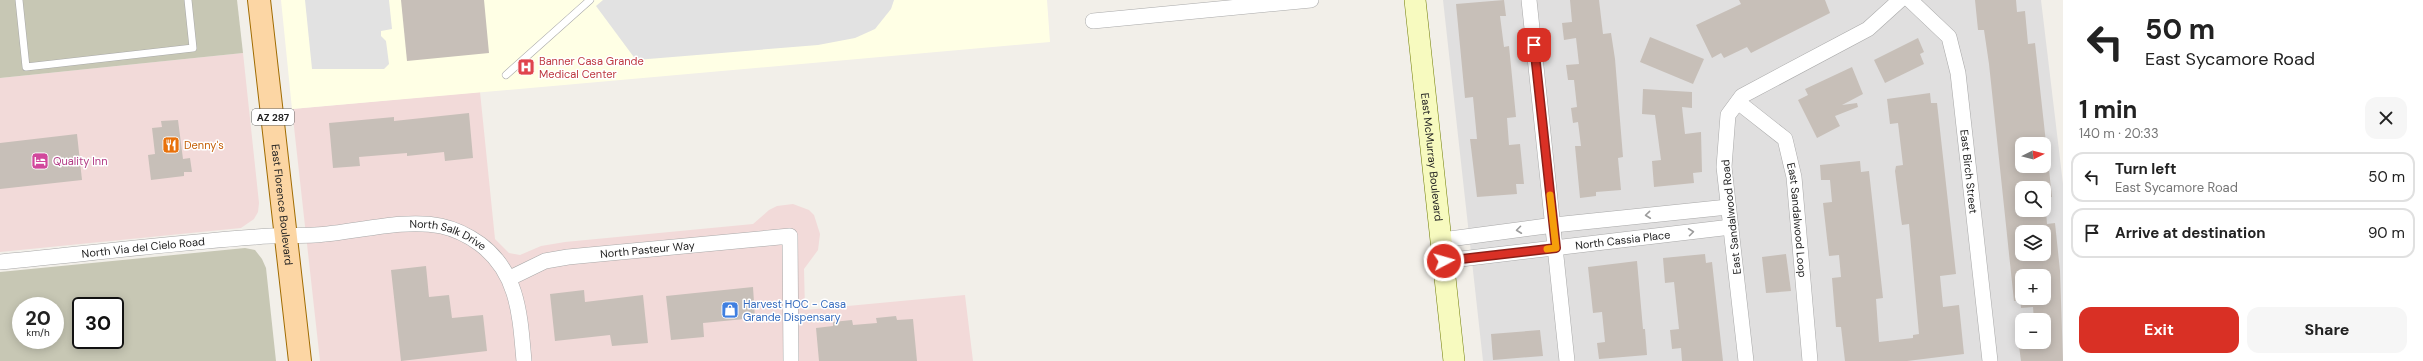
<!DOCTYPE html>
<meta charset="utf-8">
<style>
body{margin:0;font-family:"DM Sans",sans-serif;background:#f6f6f6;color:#222;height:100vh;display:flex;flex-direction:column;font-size:15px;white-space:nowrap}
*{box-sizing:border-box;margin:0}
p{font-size:13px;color:#767676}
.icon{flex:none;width:22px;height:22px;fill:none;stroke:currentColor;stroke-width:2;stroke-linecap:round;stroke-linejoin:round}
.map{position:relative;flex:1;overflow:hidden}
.details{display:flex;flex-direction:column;background:#fff;width:360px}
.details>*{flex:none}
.hud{background:#fff;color:#222;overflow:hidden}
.needle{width:26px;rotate:84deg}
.fabs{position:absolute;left:2015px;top:137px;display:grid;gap:8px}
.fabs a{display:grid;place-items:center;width:36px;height:36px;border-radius:8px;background:#fff;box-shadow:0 2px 10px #0003;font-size:20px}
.speed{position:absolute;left:12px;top:297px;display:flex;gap:8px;font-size:20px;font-weight:700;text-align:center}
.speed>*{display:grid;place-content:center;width:52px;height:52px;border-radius:50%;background:#fff;box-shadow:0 2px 10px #0003;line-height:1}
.speed small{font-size:10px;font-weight:400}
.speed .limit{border:2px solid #111;border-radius:6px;background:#fff;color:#111}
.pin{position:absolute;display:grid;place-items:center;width:34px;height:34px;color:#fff;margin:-17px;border-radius:8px;box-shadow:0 2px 6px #0006}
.me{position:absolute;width:44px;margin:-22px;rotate:84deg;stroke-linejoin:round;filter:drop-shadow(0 0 3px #0008)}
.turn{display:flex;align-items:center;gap:14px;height:84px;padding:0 16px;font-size:18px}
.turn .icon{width:52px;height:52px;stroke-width:2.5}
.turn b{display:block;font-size:28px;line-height:34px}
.round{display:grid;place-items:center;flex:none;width:42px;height:42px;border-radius:12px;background:#f6f6f6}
.overview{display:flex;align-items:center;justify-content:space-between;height:68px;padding:0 16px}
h1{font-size:24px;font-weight:700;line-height:30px}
.cta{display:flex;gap:8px;margin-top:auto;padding:8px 16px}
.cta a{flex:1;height:46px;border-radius:12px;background:#d93025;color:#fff;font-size:16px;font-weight:700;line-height:46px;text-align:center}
.cta a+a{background:#f6f6f6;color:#222}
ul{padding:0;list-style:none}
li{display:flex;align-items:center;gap:12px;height:50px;margin:0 8px 6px;padding:0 8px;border:2px solid #e0e0e0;border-radius:12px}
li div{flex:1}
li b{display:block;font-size:15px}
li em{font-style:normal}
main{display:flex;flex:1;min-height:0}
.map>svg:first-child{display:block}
</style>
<main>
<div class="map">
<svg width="2063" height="361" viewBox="0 0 2063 361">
<rect width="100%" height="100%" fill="#f2efe9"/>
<path fill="#e0dfdf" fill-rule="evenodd" d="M1443 0H2041L2063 184V361H1483ZM2022 144H2044V166H2022ZM2022 188H2044V210H2022ZM2022 232H2044V254H2022ZM2022 276H2044V298H2022ZM2022 320H2044V342H2022Z"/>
<g fill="#f2dad9">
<polygon points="243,53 259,203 258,212 254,219 241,228 0,252 0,78"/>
<polygon points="480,92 495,239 509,253 520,255 541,246 565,242 753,224 769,210 777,206 793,204 809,210 814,215 820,234 818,250 804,269 805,310 965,295 973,361 320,361 292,109"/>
</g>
<polygon fill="#ffffe5" points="281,0 1047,0 1050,42 292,109"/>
<g fill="#c7c7b4" fill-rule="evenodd">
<polygon points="0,0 237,0 243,53 0,78"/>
<path d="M245 248 255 250 262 259 266 268 276 361H0V272ZM21 306H55V340H21ZM81 306H115V340H81Z"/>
</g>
<g fill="#e2e2e2">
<polygon points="305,0 389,0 392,29 381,31 381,36 386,41 389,64 384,69 312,69"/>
<polygon points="603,0 894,0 891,9 875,29 855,38 818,45 636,60 596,6"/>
</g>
<g fill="#c7bfb8" fill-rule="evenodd">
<polygon points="401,0 484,0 489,53 407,61"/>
<polygon points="1504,0 1506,16 1500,16 1504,47 1509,46 1516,117 1507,118 1509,145 1520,144 1524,184 1516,184 1517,194 1477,197 1470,139 1477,139 1473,97 1465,98 1456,4"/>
<polygon points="1570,0 1599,0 1603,34 1611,33 1615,59 1623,157 1618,158 1621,190 1596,192 1596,196 1580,198 1575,146 1581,146 1578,122 1573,123 1571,108 1577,107 1574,80 1568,80 1566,65 1579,64 1576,38 1564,40 1562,23 1572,22"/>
<polygon points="1739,0 1825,0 1830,13 1751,53 1747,47 1724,58 1721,53 1712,58 1696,25 1741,4"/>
<path d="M1975 0H2016L2017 12 2025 11 2028 44 2035 43 2052 197 2045 198 2047 224 2055 223 2060 271 2063 361H2021L2017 331H2022V342H2044V320H2034L2033 307 2021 308 2020 300 2014 301 1989 64 1984 30H1978ZM2022 144H2044V166H2022ZM2022 188H2044V210H2022ZM2022 232H2044V254H2022ZM2022 276H2044V298H2022Z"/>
<polygon points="1650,37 1704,59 1693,84 1640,62"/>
<polygon points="1918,38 1924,52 1920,54 1924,64 1885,83 1874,60"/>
<polygon points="1852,67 1863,94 1842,105 1857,103 1858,107 1835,116 1840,126 1817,138 1798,100 1808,95 1805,89"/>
<polygon points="1643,89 1692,92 1692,108 1682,107 1685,134 1701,132 1702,172 1693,173 1694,183 1654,187 1652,161 1661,160 1655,115 1642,114"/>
<polygon points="1930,93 1931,103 1937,103 1956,274 1940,276 1943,307 1959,305 1964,354 1907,361 1845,361 1841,327 1836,327 1832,278 1841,277 1839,255 1829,256 1823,203 1832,202 1830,180 1821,180 1820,165 1860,161 1861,172 1869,171 1883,298 1876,299 1879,342 1913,338 1913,335 1919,334 1909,224 1902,225 1901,219 1895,171 1896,166 1903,165 1898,123 1890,124 1887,99"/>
<polygon points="469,113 473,158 445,161 444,152 407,156 407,153 359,157 360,166 333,168 329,123 394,117 394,121"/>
<polygon points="178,120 183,159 190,158 192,172 184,172 184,176 151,180 148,155 155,154 152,128 162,127 161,121"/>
<polygon points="77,134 82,180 0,189 0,143"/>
<polygon points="1705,254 1706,263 1712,262 1723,361 1682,361 1681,348 1672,349 1670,330 1679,329 1674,282 1665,283 1663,258"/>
<polygon points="1786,254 1791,291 1766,293 1762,257"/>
<polygon points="1637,261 1643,329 1645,329 1647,355 1599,359 1597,343 1605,342 1602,312 1593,313 1588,267"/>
<polygon points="426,266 429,297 449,295 452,318 483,315 487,351 401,361 391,270"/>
<polygon points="753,287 755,318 703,323 704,337 671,340 666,296"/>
<polygon points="584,290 585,302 643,295 648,343 612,346 610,335 555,341 550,294"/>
<polygon points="896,316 897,320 913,319 917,361 819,361 816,328 833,326 833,322 852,320 853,325 877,323 876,318"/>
<polygon points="1540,330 1543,356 1493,360 1491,334"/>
</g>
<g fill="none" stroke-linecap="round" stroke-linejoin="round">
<g stroke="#a9a9a9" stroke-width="8">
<g id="lane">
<polyline points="19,0 26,67 193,48 188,0"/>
<polyline points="506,75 590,0"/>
</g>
</g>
<g stroke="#a9a9a9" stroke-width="16">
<g id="street">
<polyline points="1529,0 1567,361"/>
<path id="s1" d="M1910 0 1949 37 1958 73 1990 361"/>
<polyline points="1093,21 1311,0"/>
<path id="s2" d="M1738 102 1785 139 1794 177 1810 361"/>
<polyline points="1442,240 1554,225 1728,207"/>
<path id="s3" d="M1444 261 1731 227"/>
<path id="s4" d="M0 262C85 254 171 243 256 237 275 235 295 236 315 235 354 233 402 218 441 226 455 229 469 236 480 244 519 273 520 317 524 361"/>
<path id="s5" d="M510 278 545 261 568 257 790 236 791 361"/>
<polyline points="1746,361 1724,167 1728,115 1742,96 1868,29 1900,0"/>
</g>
</g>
<g stroke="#707d05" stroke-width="22">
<g id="secondary">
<path id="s6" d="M1415 0 1454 361"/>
</g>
</g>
<g stroke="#a06b00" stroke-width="24">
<g id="primary">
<path id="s7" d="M259 0 300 361"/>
</g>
</g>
<use href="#lane" stroke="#fff" stroke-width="7"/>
<use href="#street" stroke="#fff" stroke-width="15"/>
<use href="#secondary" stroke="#f7fabf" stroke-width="21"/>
<use href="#primary" stroke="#fcd6a4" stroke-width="22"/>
</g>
<defs><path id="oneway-chevron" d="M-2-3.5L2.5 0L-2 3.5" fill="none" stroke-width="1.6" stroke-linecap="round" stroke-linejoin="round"/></defs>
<g stroke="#9c9c9c">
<use href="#oneway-chevron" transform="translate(1648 215) rotate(174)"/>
<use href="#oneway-chevron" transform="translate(1519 230) rotate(173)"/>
<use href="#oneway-chevron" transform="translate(1691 232) rotate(-7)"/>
</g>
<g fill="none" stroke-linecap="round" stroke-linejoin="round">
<g stroke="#8d1f18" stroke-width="10">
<polyline id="route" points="1444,261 1556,248 1534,45"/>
</g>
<use href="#route" stroke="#d93025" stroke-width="7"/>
<polyline stroke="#f59e0b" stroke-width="7" points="1547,249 1556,248 1550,195"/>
</g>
<defs>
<g id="hospital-square" transform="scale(0.9)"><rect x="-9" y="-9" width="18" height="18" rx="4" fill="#e0444e" stroke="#fff"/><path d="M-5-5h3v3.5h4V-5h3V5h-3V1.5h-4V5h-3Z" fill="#fff"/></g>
<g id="restaurant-square" transform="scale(0.9)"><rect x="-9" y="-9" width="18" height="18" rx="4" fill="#e8710a" stroke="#fff"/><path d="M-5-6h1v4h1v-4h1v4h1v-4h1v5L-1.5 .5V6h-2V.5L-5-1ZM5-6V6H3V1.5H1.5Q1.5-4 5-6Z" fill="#fff"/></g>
<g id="hotel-square" transform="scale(0.9)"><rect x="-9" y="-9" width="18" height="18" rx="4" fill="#d1479c" stroke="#fff"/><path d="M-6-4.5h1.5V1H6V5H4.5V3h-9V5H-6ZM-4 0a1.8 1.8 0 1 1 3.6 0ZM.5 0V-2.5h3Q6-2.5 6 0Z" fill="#fff"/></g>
<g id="shop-square" transform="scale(0.9)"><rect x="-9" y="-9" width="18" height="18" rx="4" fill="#3f7fe0" stroke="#fff"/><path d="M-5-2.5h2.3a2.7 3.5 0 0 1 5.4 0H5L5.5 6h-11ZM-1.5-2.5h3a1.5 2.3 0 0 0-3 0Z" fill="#fff"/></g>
</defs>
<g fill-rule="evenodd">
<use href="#hospital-square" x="526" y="67"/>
<use href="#restaurant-square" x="171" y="145"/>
<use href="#hotel-square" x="40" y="161"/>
<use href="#shop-square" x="730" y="310"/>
</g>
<g text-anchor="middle" stroke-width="3" stroke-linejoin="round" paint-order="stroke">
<rect fill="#fff" stroke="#646464" stroke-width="1" x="252" y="109" width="42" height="16" rx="3"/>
<g font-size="10" font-weight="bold" fill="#222">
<text x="273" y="121">AZ 287</text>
</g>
<g font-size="11" fill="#be3a42" stroke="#fff" text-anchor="start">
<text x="539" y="65">Banner Casa Grande<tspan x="539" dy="13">Medical Center</tspan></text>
</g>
<g font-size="11" fill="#c56008" stroke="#fff" text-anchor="start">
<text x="184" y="149">Denny's</text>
</g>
<g font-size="11" fill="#222" stroke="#fff">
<text dy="4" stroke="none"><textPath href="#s6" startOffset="158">East McMurray Boulevard</textPath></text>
<text dy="4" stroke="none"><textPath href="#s1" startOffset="190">East Birch Street</textPath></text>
<text dy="4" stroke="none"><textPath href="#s7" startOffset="206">East Florence Boulevard</textPath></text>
<text transform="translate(1731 217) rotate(-96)" y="4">East Sandalwood Road</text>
<text dy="4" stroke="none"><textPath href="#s2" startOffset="142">East Sandalwood Loop</textPath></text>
<text dy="4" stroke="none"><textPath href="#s4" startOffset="452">North Salk Drive</textPath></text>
<text dy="4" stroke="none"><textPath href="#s3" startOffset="180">North Cassia Place</textPath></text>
<text dy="4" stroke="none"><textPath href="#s4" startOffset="144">North Via del Cielo Road</textPath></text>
<text dy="4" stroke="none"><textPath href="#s5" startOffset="142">North Pasteur Way</textPath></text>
</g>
<g font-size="11" fill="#b23c85" stroke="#fff" text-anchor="start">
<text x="53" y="165">Quality Inn</text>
</g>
<g font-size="11" fill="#366cbe" stroke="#fff" text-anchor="start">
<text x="743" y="308">Harvest HOC - Casa<tspan x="743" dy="13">Grande Dispensary</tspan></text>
</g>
</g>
</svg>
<div class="fabs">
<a><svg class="needle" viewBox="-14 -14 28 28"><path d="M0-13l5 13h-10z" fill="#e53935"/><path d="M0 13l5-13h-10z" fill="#767676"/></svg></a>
<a><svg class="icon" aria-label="search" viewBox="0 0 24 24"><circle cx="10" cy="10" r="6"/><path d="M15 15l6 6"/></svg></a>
<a><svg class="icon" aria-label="layers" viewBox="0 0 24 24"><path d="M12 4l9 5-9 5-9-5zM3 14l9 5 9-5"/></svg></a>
<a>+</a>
<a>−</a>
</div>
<div class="speed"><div>20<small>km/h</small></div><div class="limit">30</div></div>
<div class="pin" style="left:1534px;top:45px;background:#d93025"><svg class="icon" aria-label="arrive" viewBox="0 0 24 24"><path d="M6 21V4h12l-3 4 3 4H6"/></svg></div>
<svg class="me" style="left:1444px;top:261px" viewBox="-20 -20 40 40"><circle r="17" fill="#d93025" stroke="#fff" stroke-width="3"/><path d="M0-11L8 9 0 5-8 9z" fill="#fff"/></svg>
</div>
<section class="details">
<div class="hud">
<div class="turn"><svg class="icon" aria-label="left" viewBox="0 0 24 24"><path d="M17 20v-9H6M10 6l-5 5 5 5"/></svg><div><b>50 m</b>East Sycamore Road</div></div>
</div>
<div class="overview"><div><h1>1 min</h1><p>140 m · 20:33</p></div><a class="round"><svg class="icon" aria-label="close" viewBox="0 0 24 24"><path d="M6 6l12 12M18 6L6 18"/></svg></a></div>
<ul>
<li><svg class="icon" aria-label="left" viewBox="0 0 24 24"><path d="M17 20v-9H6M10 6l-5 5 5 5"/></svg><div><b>Turn left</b><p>East Sycamore Road</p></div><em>50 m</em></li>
<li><svg class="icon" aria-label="arrive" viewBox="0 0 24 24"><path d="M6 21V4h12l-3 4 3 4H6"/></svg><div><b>Arrive at destination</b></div><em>90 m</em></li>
</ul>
<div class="cta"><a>Exit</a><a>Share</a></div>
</section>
</main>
